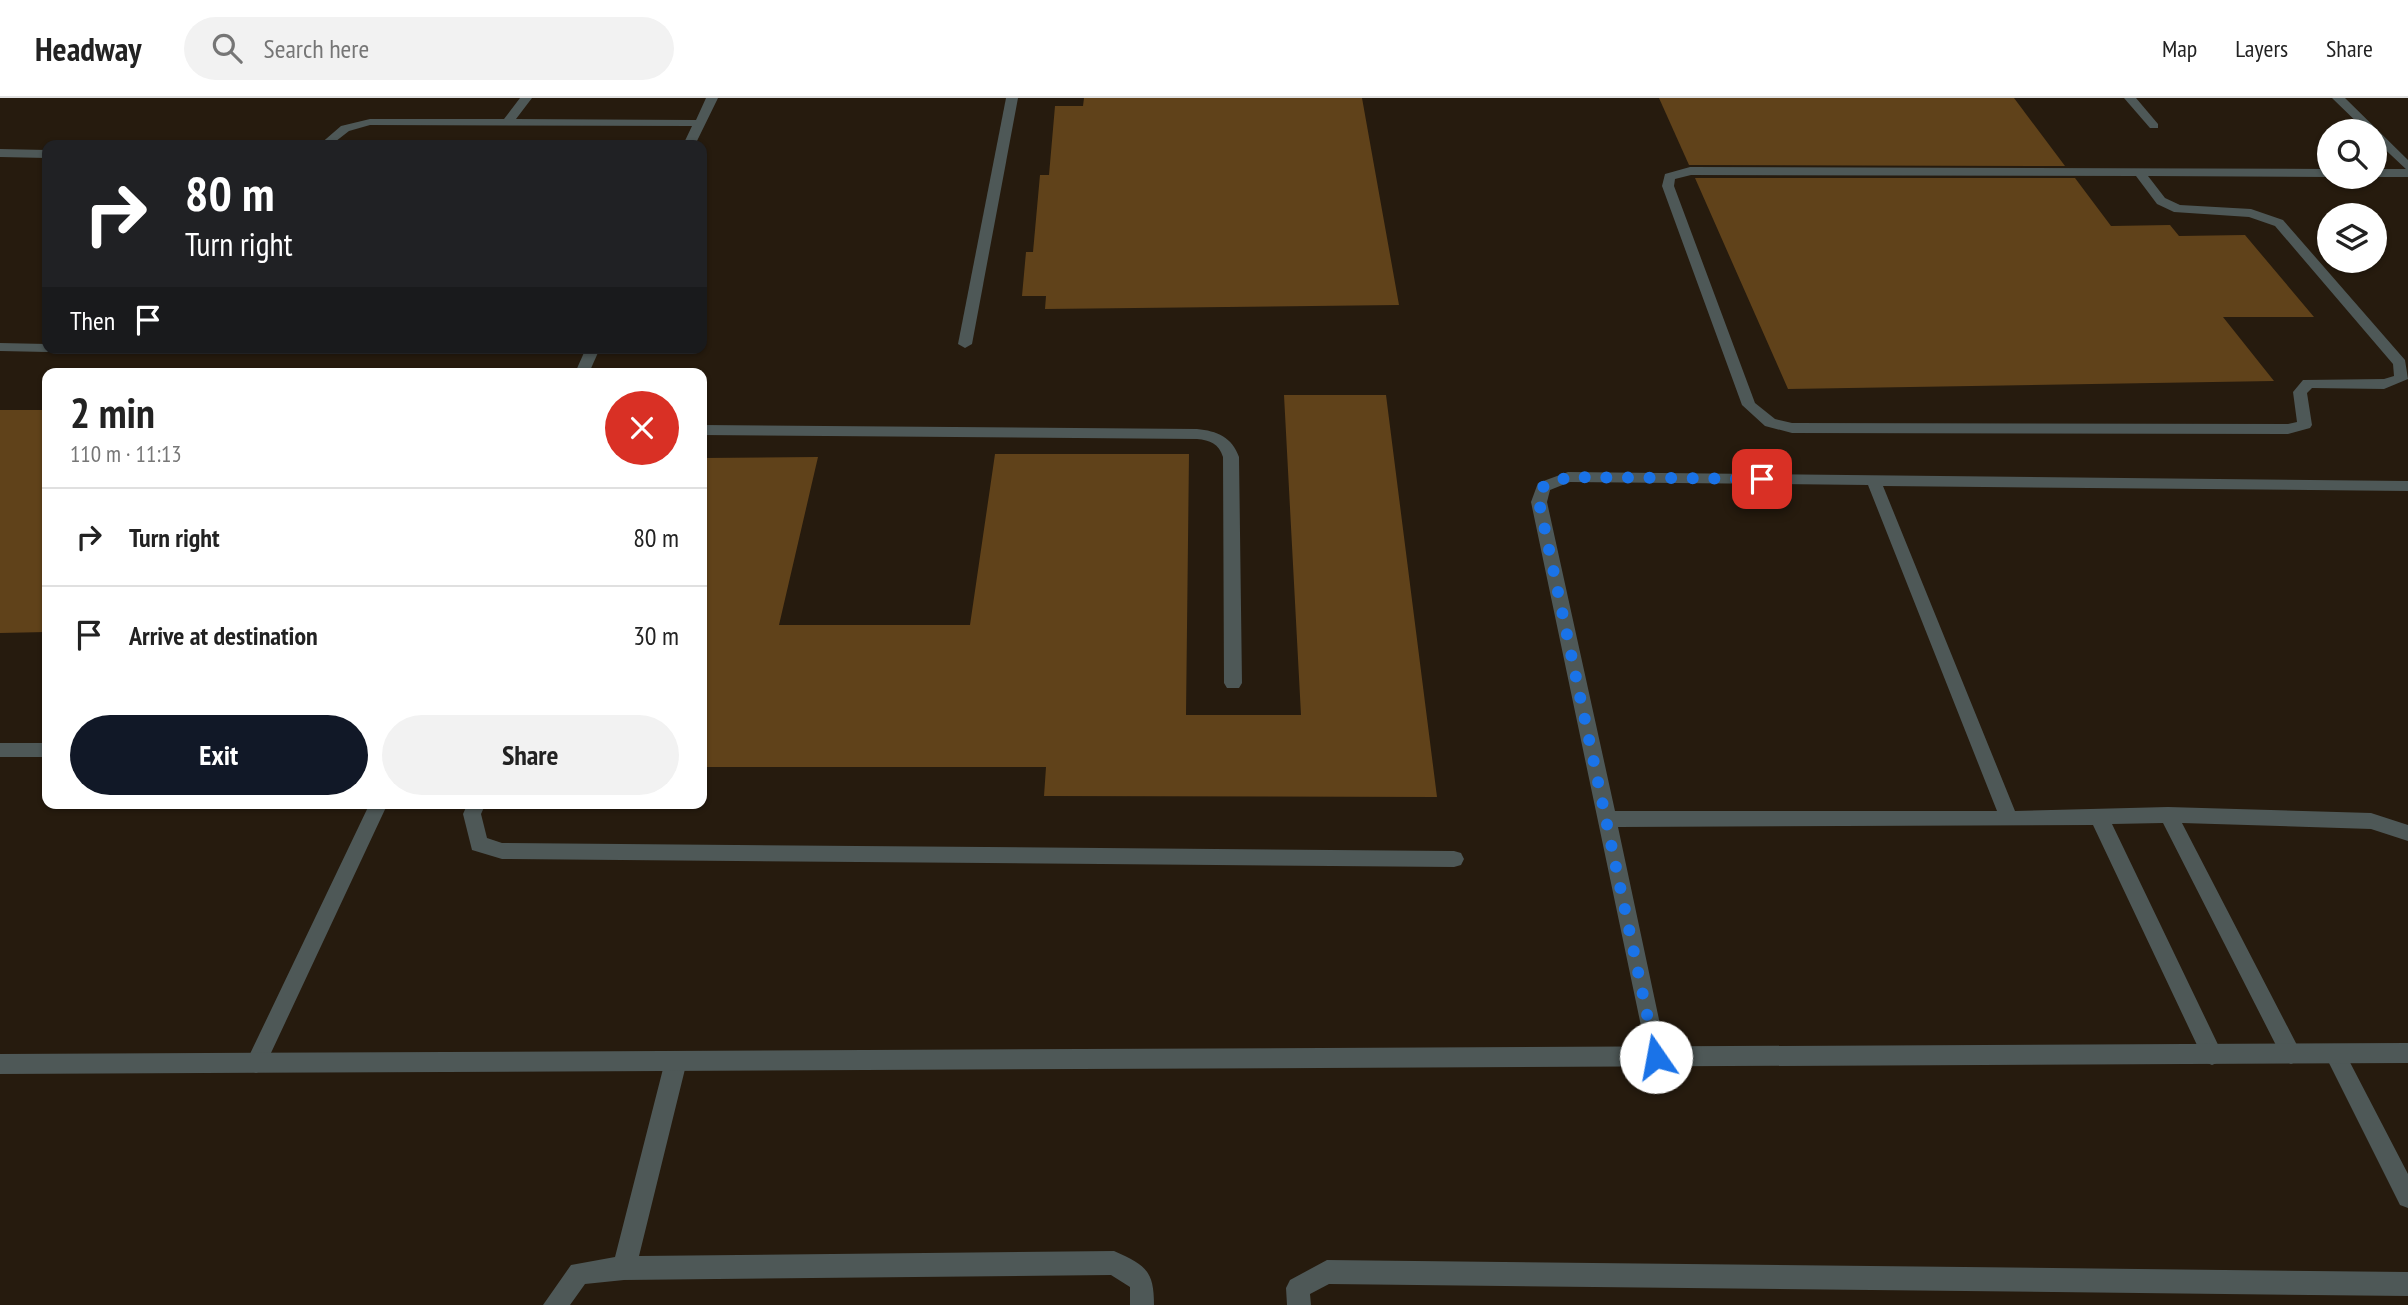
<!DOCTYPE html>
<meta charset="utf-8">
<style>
body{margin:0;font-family:"PT Sans Narrow",sans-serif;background:#f2f2f2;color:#222;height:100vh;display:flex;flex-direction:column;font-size:26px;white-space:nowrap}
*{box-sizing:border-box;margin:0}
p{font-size:23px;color:#767676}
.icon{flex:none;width:38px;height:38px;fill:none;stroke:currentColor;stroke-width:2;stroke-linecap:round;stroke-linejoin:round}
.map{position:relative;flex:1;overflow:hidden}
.details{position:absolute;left:42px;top:270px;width:665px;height:441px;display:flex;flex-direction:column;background:#fff;border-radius:14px;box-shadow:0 2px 5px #0004}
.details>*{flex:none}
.guide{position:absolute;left:42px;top:42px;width:665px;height:214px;border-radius:14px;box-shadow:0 2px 5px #0004;background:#202124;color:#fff;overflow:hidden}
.tools{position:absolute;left:2317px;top:21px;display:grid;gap:14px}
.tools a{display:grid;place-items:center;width:70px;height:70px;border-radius:50%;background:#fff;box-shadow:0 2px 5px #0004;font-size:35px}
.pin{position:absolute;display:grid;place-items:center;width:60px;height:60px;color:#fff;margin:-30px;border-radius:14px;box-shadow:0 4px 10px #0006}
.me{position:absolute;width:77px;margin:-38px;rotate:348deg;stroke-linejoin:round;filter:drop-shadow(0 0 5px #0008)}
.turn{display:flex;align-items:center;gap:24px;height:147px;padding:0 28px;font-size:32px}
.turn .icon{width:91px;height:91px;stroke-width:2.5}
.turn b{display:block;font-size:49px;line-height:60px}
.then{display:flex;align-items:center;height:66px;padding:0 28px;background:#0003;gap:14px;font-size:26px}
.round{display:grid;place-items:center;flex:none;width:74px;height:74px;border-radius:37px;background:#f2f2f2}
.summary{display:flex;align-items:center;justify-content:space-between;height:119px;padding:0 28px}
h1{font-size:42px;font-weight:700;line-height:52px}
.cta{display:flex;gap:14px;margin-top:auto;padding:14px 28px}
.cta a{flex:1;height:80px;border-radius:42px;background:#111827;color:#fff;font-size:28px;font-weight:700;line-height:80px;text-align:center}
.cta a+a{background:#f2f2f2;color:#222}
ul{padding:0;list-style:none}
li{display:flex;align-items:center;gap:21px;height:98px;padding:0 28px;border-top:2px solid #e0e0e0}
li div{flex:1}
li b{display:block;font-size:26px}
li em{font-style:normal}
header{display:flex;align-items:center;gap:42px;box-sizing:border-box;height:98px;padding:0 35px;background:#fff;border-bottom:2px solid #e0e0e0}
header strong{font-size:33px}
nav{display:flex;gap:38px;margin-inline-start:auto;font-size:24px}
.search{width:490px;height:63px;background:#f2f2f2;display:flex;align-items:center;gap:18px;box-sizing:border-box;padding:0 24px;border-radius:38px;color:#767676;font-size:26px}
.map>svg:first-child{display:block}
</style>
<header>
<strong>Headway</strong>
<div class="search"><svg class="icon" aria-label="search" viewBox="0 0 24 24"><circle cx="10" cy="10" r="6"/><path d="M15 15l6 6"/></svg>Search here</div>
<nav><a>Map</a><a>Layers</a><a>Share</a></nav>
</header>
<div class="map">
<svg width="2408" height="1207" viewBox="0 0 2408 1207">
<rect width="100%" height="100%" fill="#261b0e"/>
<g fill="#60421a">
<polygon points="1084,0 1362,0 1399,207 1045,211 1046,198 1022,198 1026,154 1033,154 1040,77 1049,77 1055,8 1083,8"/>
<polygon points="1659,0 2014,0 2065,68 1689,67"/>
<polygon points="1695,80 2075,80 2111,128 2170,127 2179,138 2245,137 2314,219 2223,219 2274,283 1788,291"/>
<polygon points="1284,297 1386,297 1437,699 1044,698 1046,669 702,669 702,360 818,359 779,527 970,527 995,356 1189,356 1186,617 1301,617"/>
<polygon points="0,312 47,312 47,534 0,535"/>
</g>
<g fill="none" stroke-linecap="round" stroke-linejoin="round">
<g fill="#4e5857" fill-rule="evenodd">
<polygon points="520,0 532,0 516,21 696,22 706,0 718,0 695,47 683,47 692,28 370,27 349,33 331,47 319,47 341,28 370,21 504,21"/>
<polygon points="1006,0 1018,0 972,246 965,250 958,246"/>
<polygon points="2124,0 2136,0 2158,26 2158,30 2150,30"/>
<polygon points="0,51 47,52 47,60 0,59"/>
<path d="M1690 69 2329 71V79L2148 78 2165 100 2180 107 2251 111 2283 122 2405 262 2408 281 2384 291 2312 290 2307 295 2312 327 2310 330 2288 336 1792 335 1765 328 1742 307 1662 88 1665 76ZM1691 77 2136 78 2157 106 2174 114 2249 119 2275 128 2393 266 2394 278 2384 281 2303 282 2293 294 2297 324 2288 326 1792 325 1775 321 1755 305 1674 88 1675 81Z"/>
<rect x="2375" y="71" width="33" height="8"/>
<polygon points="0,245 47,246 47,250 54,250 47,254 0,253"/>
<polygon points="148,250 409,250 402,254 155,254"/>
<polygon points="586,250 600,250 589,275 575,275"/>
<path d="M702 327 1197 331C1217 333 1232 339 1239 359L1242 585 1239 590H1227L1224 585 1223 359C1219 346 1210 342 1197 341L702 337Z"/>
<path d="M1568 374 2408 383V393L1883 388 2015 713 2168 709 2371 715 2408 727V743L2371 731 2182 725 2298 949 2302 956 2298 963 2291 966 2284 963 2163 725 2112 726 2223 957 2219 964 2212 967 2205 964 2093 727 1618 729 1667 959 1663 966 1656 969 1649 966 1531 404 1538 385ZM1570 384 1868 387 1997 713H1615L1547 404 1550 392Z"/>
<rect x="0" y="645" width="47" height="14"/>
<polygon points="370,705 388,705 263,972 256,975 249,972 245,965 249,958"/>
<polygon points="468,705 486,705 481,716 487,740 502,745 1454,753 1461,755 1464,761 1461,767 1454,769 502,761 472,752 463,716"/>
<polygon points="2335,946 2342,949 2408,1076 2408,1110 2400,1107 2328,963 2324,956 2328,949"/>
<path d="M676 953 683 956 687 963 639 1158 1114 1153C1146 1167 1154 1173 1154 1207H1130V1189L1111 1177 624 1182 585 1186 570 1207H543L571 1167 615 1159 665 963 669 956Z"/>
<polygon points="1327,1162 2408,1174 2408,1198 1329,1186 1310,1196 1311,1207 1287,1207 1286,1190 1290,1182"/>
</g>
<g fill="#4e5857" fill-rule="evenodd">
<polygon points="2332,0 2345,0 2408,62 2408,73 2375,42 2375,33 2366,33"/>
<polygon points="2408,945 2408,965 0,976 0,956"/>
</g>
</g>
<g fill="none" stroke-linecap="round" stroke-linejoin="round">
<polyline stroke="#1a73e8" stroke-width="12" stroke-dasharray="0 21.6" points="1656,959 1539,404 1543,389 1568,379 1762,381"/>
</g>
</svg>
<div class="tools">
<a><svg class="icon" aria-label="search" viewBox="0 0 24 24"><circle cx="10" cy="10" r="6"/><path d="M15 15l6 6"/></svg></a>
<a><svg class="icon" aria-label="layers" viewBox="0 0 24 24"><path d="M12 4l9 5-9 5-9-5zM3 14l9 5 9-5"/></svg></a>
</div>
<div class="pin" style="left:1762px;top:381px;background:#d93025"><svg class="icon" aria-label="arrive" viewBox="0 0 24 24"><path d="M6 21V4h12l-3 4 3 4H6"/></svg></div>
<svg class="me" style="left:1656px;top:959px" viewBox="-20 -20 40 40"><circle r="19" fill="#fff"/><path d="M0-13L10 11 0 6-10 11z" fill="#1a73e8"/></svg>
<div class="guide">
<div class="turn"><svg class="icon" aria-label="right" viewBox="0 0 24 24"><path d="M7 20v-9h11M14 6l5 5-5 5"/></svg><div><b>80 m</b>Turn right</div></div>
<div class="then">Then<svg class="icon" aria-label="arrive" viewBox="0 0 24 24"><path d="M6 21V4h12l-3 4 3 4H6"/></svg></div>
</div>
<section class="details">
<div class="summary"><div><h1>2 min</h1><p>110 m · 11:13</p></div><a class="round" style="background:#d93025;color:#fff"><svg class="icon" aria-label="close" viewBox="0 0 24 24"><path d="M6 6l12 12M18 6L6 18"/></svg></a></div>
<ul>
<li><svg class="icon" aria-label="right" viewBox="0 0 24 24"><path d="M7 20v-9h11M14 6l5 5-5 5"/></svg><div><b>Turn right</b></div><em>80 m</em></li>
<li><svg class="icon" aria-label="arrive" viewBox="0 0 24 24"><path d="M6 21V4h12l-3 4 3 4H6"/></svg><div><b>Arrive at destination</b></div><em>30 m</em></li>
</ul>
<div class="cta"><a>Exit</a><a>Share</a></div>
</section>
</div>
